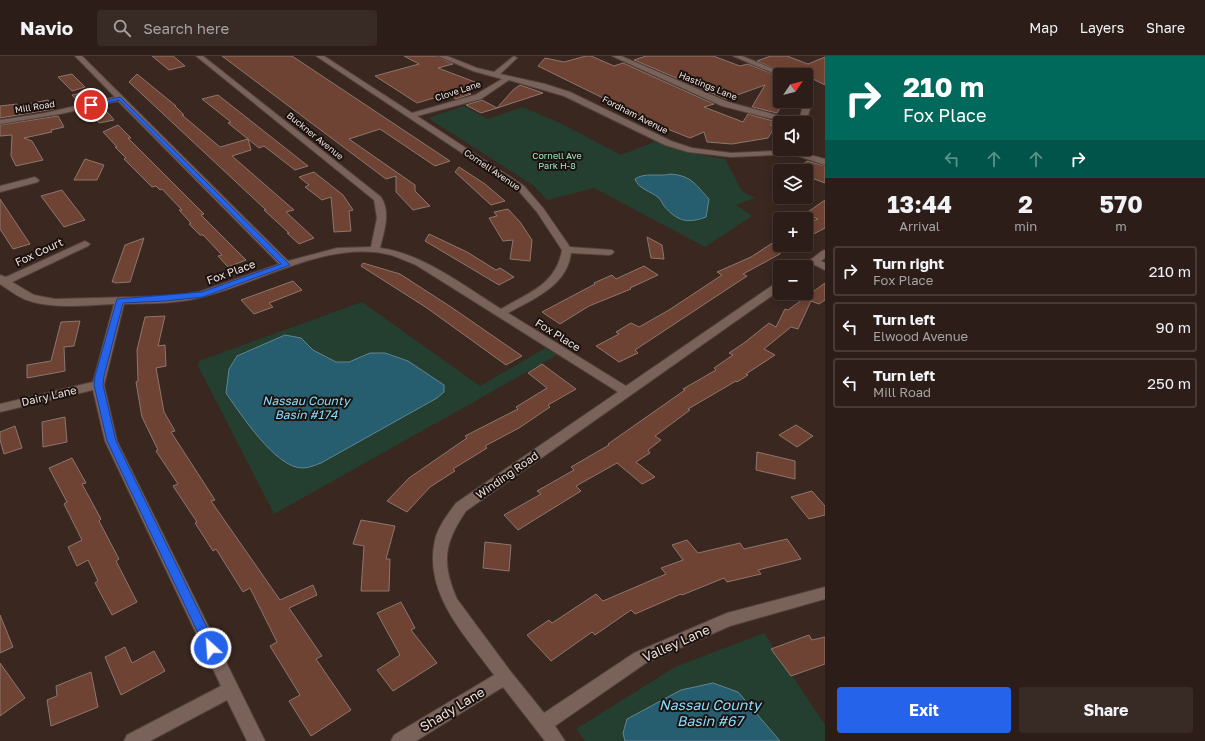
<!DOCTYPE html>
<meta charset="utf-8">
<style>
body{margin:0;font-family:"Golos Text",sans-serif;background:#382a25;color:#f1f3f6;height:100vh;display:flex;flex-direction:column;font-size:15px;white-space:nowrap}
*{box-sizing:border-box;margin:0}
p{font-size:13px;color:#a6a2a2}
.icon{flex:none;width:22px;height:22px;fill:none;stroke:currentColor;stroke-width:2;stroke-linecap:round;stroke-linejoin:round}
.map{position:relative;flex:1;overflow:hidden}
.panel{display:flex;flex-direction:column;background:#2c1d18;width:380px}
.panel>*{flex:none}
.hud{background:#00695c;color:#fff;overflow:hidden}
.needle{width:26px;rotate:55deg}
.controls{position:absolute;left:773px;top:12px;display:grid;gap:8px}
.controls a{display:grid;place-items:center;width:40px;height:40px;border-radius:4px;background:#2c1d18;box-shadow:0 2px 10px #0003,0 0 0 1px #483b37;font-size:20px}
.pin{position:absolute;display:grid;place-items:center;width:34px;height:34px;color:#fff;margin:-17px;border:2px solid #fff;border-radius:50%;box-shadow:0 1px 4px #0007}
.me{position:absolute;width:44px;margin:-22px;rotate:334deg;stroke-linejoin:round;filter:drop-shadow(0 0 3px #0008)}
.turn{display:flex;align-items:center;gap:14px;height:84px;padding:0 12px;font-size:18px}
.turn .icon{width:52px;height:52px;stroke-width:2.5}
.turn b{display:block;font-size:28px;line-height:34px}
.lanes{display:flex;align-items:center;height:38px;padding:0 12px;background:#0003;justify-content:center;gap:20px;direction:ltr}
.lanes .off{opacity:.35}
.eta{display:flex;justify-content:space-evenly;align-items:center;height:68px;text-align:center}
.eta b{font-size:24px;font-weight:700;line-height:28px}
.button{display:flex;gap:8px;margin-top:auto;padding:8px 12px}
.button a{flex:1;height:46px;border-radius:4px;background:#2563eb;color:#fff;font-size:16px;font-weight:700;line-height:46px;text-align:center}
.button a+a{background:#382a25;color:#f1f3f6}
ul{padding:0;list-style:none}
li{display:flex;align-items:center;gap:12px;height:50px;margin:0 8px 6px;padding:0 4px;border:2px solid #483b37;border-radius:4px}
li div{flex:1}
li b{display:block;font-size:15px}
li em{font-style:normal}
header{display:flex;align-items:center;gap:24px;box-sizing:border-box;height:56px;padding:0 20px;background:#2c1d18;border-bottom:1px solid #483b37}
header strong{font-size:19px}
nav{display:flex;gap:22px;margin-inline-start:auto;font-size:14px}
.search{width:280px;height:36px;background:#382a25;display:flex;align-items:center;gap:10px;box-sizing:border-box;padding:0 14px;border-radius:4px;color:#a6a2a2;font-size:15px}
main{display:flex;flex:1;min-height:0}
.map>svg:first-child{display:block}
</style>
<header>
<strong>Navio</strong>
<div class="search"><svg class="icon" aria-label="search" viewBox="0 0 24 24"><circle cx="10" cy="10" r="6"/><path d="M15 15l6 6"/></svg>Search here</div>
<nav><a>Map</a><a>Layers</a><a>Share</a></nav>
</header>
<main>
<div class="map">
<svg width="825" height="685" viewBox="0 0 825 685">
<rect width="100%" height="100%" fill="#3a2720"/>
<g fill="#243e30">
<polygon points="464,50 488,63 522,51 560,67 621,99 656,85 688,97 725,103 742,135 755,142 736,149 752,160 705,191 594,132 547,144 534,130 428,62"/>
<polygon points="362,246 480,330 545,292 557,299 274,458 198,310 199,305"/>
<polygon points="764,577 825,669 825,685 585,685 576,673 675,611"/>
</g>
<g fill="#265d6f" stroke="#628590">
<path d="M671 118C692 120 696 129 709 143L706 161C687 168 677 165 664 150 662 147 661 144 659 142 651 135 638 133 635 123 644 116 660 121 671 118Z"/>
<path d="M285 279 301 282 313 294 336 306H349L370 297H385L408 305 444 329V336L437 342 321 407C315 409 309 412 303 412 276 413 240 357 226 337L229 313 237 300Z"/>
<polygon points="713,627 738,636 780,685 625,685 623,677 627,663 681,634"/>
</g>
<g fill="#6e4333" stroke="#8d766d">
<polygon points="152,0 173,0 185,10 169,14"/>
<polygon points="222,0 292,0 450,105 435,110 380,73 349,83 415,129 415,135 430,150 413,154 396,136 396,120 386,123"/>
<polygon points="404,0 437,0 453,8 438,12 475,26 460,33 471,38 456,43 447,38 417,47 375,20 419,8"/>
<polygon points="586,0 591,0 614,10 623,7 714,48 704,51 743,66 748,58 773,65 770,69 775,70 768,82 732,88 707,86 704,76 690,82 660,70 538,10 545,2 564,6"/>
<polygon points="646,0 713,0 740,10 748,8 780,21 780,52 777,57 752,51 765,29 726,43 634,4"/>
<polygon points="771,0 787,0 808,8 825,1 825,29 809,21 806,21 806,19 789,19 757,5"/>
<polygon points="72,18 85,31 72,35 58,21"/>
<polygon points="137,18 176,50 175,50 184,59 182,59 220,91 248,83 228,67 231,66 202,43 218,39 308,110 295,114 264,90 259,92 248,83 251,94 232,100 294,154 286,156 314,182 299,188 287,177 289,177 264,154 266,154 129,26"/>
<polygon points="520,29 543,37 497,52 513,34"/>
<polygon points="86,36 95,44 80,48 72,39"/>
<polygon points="48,44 54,53 0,62 0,50 17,48 17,50"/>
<polygon points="482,44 497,52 481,57 466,49"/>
<polygon points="101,50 110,59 114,64 99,67 86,54"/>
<polygon points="58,60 64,71 51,74 52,76 24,82 32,85 43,104 16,110 11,100 12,79 0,80 0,69"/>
<polygon points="118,69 131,82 128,82 204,158 201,159 246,204 228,211 218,200 222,199 203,179 200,179 189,168 191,167 179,154 182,154 162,133 160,134 156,130 152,131 124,103 126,102 115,91 117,91 103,76"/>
<polygon points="85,103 104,109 97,124 74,124"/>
<polygon points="807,105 825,110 825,127 806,120 806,115 795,115"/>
<polygon points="459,111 485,128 505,145 491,149 455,116"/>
<polygon points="314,116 343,139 353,154 349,155 351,175 334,176 331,141 322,144 305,131 309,129 299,121"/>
<polygon points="62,134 85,164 64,171 41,140"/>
<polygon points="0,143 30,188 13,193 0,173"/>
<polygon points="825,144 825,172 806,182 806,168 818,163 805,158"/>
<polygon points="508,153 520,166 532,184 530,205 510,203 513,184 503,185 489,162 497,160 494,156"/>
<polygon points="429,178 467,196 496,214 500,212 514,221 499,229 425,185"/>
<polygon points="647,181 662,189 664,203 651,202"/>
<polygon points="144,182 130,226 115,227 115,226 112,226 125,189"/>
<polygon points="780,182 780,198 743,218 747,220 635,294 638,297 619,306 596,290 619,278 616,276 631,267 639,271 669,254 722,219 717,216 751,201"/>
<polygon points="363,207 400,218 451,251 522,300 506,309 427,252 361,210"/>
<polygon points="644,210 658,219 630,232 631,233 589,250 560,268 542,256 595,228 594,227 612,219 616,223"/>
<polygon points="293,225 302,234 269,247 273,251 254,258 241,244"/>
<polygon points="825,227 825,244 819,248 811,245 798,273 791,271 764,293 775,299 746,318 748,319 737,326 736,325 688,353 690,354 655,380 661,384 648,394 650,397 636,406 655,421 642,428 617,407 576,430 581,435 518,474 504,459 541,438 537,435 574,414 571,411 609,389 608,388 685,334 683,333 716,314 714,312 733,299 729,297 744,287 769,267 776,271 785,253 788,254"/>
<polygon points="165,260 158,290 165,289 166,310 156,312 164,356 175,375 171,376 215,444 211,445 280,544 313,529 317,539 289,552 322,600 316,603 351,654 311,680 289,645 300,639 270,590 277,586 250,532 243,536 216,493 213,495 195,467 197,466 173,430 178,428 156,395 158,394 142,361 136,326 138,325 137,294 145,261"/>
<polygon points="80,265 74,290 64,291 65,315 27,322 27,309 51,305 61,266"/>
<polygon points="542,308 576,333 548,349 550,351 519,372 485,390 487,392 453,413 455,415 430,431 407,456 387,445 409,422 467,382 465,380 518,353 516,351 547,332 528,317"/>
<polygon points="65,361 67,386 43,391 42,366"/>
<polygon points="796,369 813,380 797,391 779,379"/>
<polygon points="15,370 22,392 4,398 0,384 0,376"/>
<polygon points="757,396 795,405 795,423 756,414"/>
<polygon points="72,402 86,427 82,428 101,463 99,465 119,503 116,505 137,546 112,559 95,527 98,525 88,504 77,510 68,491 82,484 64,448 67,446 49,412"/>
<polygon points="812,435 825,450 825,459 809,463 791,441"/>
<polygon points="361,464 395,470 386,503 390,503 389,535 361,535 364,490 353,488"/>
<polygon points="787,483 801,503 758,514 761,518 727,526 724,522 682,539 681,538 635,558 631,554 595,579 592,576 551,605 527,579 549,564 552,567 596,538 603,545 666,518 661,512 683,504 672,489 687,484 698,497 740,487 744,493"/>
<polygon points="485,486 511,489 509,515 483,512"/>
<polygon points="401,546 415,572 411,574 437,607 393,635 377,614 400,599 377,557"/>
<polygon points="0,559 13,591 0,597"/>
<polygon points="809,579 812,584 825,581 825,608 791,620 771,593"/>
<polygon points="125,591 132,607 154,595 165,615 121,639 105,601"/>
<polygon points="0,607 25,642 0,660"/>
<polygon points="91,616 98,651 51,670 47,644 57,640 56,630"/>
</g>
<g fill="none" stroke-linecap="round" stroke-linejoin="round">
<g stroke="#52423c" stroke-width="2">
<g id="minor">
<path d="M75 0H82L288 205 337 192 371 191 377 162 374 144 196 0H203L381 141C391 157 384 175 380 192 424 198 464 230 501 253 528 237 556 229 562 194L537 156 518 134 316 0H324L412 57 475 39 502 23 473 15 438 0H447L477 12 494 16 514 0 517 2 516 3 500 18 545 28 570 36 671 85 692 92 731 97 793 94 825 103V109L792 98 731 101 688 96 665 89 564 40 509 24 481 43 417 60 524 130 543 152 570 191 612 194 614 196 612 198 609 199 571 197C567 230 533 243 508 257L626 330 776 227 780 226V234L466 455C444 487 441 507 457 543L511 616 544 657 634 597 727 557 825 531V543L730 570 646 607 555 670 565 685H545L503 631 416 685H391L394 679 494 619C465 579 423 537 435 484 438 471 448 458 456 447L618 336 416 209C408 206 400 202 391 199 331 183 263 225 206 240 180 248 152 247 124 248L104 329 117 385 265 685H247L227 644 150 685H124L127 679 221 630 105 385 93 334 0 356V348L93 326 114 248C85 249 52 254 24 243 15 239 8 233 0 228V219L6 221 85 185 90 188 88 190 12 226 34 239 55 243 170 240 199 236 279 208 118 45 60 58 0 68V64L45 57 115 41Z"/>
<polygon points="612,0 621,0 728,46 799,65 804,45 806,45 806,33 809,33 813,42 806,67 788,67 722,50"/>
<polygon points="733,0 742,0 788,19 780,20"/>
<polygon points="35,121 39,124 38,126 0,136 0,130"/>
<polygon points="825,194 825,202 821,205 825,207 825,214 815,209 806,214 806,211 801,211 822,195"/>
</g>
</g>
<use href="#minor" fill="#79625a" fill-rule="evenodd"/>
</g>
<polygon fill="#2563eb" stroke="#184099" points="120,41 290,209 203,241 165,245 123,247 104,320 103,329 116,385 217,592 216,596 211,598 207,596 107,385 94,329 95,320 117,243 202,236 281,208 119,44 91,51 88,49"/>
<g text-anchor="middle" stroke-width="4" stroke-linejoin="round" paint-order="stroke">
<g font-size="9" fill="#eee1dc" stroke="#1b120f">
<text transform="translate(708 30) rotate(22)" y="3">Hastings Lane</text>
<text transform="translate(458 35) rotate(-18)" y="3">Clove Lane</text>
<text transform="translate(35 51) rotate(-9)" y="3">Mill Road</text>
<text transform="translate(635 59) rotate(27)" y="3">Fordham Avenue</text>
<text transform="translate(315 80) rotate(39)" y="3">Buckner Avenue</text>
<text transform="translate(492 114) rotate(34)" y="3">Cornell Avenue</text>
</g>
<g font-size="9" fill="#9ce8bf" stroke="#1b120f">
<text x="557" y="103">Cornell Ave<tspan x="557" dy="10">Park H-8</tspan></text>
</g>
<g font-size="11" fill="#eee1dc" stroke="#1b120f">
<text transform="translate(39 196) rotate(-25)" y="4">Fox Court</text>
<text transform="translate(231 216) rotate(-20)" y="4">Fox Place</text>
<text transform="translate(558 279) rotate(32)" y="4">Fox Place</text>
<text transform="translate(49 340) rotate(-13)" y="4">Dairy Lane</text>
<text transform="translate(507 419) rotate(-35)" y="4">Winding Road</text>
</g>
<g font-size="12" font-style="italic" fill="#87defd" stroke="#1b120f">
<text x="306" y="349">Nassau County<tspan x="306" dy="14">Basin #174</tspan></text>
</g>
<g font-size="13" fill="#eee1dc" stroke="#1b120f">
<text transform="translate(676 587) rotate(-24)" y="5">Valley Lane</text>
<text transform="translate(452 653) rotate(-31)" y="5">Shady Lane</text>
</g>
<g font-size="14" font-style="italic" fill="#87defd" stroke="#1b120f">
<text x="710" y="654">Nassau County<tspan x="710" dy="16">Basin #67</tspan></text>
</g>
</g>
</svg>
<div class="controls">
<a><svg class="needle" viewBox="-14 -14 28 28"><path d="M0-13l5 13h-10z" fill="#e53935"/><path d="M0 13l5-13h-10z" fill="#a6a2a2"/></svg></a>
<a><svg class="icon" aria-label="sound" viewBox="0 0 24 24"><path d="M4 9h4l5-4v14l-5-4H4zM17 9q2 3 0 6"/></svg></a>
<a><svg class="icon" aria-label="layers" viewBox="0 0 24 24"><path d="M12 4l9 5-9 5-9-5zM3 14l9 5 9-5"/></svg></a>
<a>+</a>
<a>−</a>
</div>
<div class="pin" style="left:91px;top:49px;background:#d93025"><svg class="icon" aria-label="arrive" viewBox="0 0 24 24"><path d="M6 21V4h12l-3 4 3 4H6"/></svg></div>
<svg class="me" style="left:211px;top:592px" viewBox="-20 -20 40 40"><circle r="17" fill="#2563eb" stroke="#fff" stroke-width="3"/><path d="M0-11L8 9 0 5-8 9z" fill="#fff"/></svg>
</div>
<section class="panel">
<div class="hud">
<div class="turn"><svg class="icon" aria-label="right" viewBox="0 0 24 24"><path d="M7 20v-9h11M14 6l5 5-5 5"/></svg><div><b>210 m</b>Fox Place</div></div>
<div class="lanes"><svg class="icon off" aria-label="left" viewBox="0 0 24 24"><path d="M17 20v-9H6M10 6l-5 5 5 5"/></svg><svg class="icon off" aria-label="ahead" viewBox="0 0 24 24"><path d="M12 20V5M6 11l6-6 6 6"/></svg><svg class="icon off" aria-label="ahead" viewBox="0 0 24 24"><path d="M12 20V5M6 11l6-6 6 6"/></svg><svg class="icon" aria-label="right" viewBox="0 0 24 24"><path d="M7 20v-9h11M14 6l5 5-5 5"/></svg></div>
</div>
<div class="eta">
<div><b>13:44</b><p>Arrival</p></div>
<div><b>2</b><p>min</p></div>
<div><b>570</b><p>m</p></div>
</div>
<ul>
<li><svg class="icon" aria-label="right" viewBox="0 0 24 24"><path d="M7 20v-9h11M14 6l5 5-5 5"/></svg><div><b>Turn right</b><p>Fox Place</p></div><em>210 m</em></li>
<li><svg class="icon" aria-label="left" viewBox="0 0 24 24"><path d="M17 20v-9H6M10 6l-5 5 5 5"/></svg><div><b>Turn left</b><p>Elwood Avenue</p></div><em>90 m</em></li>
<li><svg class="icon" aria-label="left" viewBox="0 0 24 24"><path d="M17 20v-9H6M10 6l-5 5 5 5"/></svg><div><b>Turn left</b><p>Mill Road</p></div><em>250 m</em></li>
</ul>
<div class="button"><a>Exit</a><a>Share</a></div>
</section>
</main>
